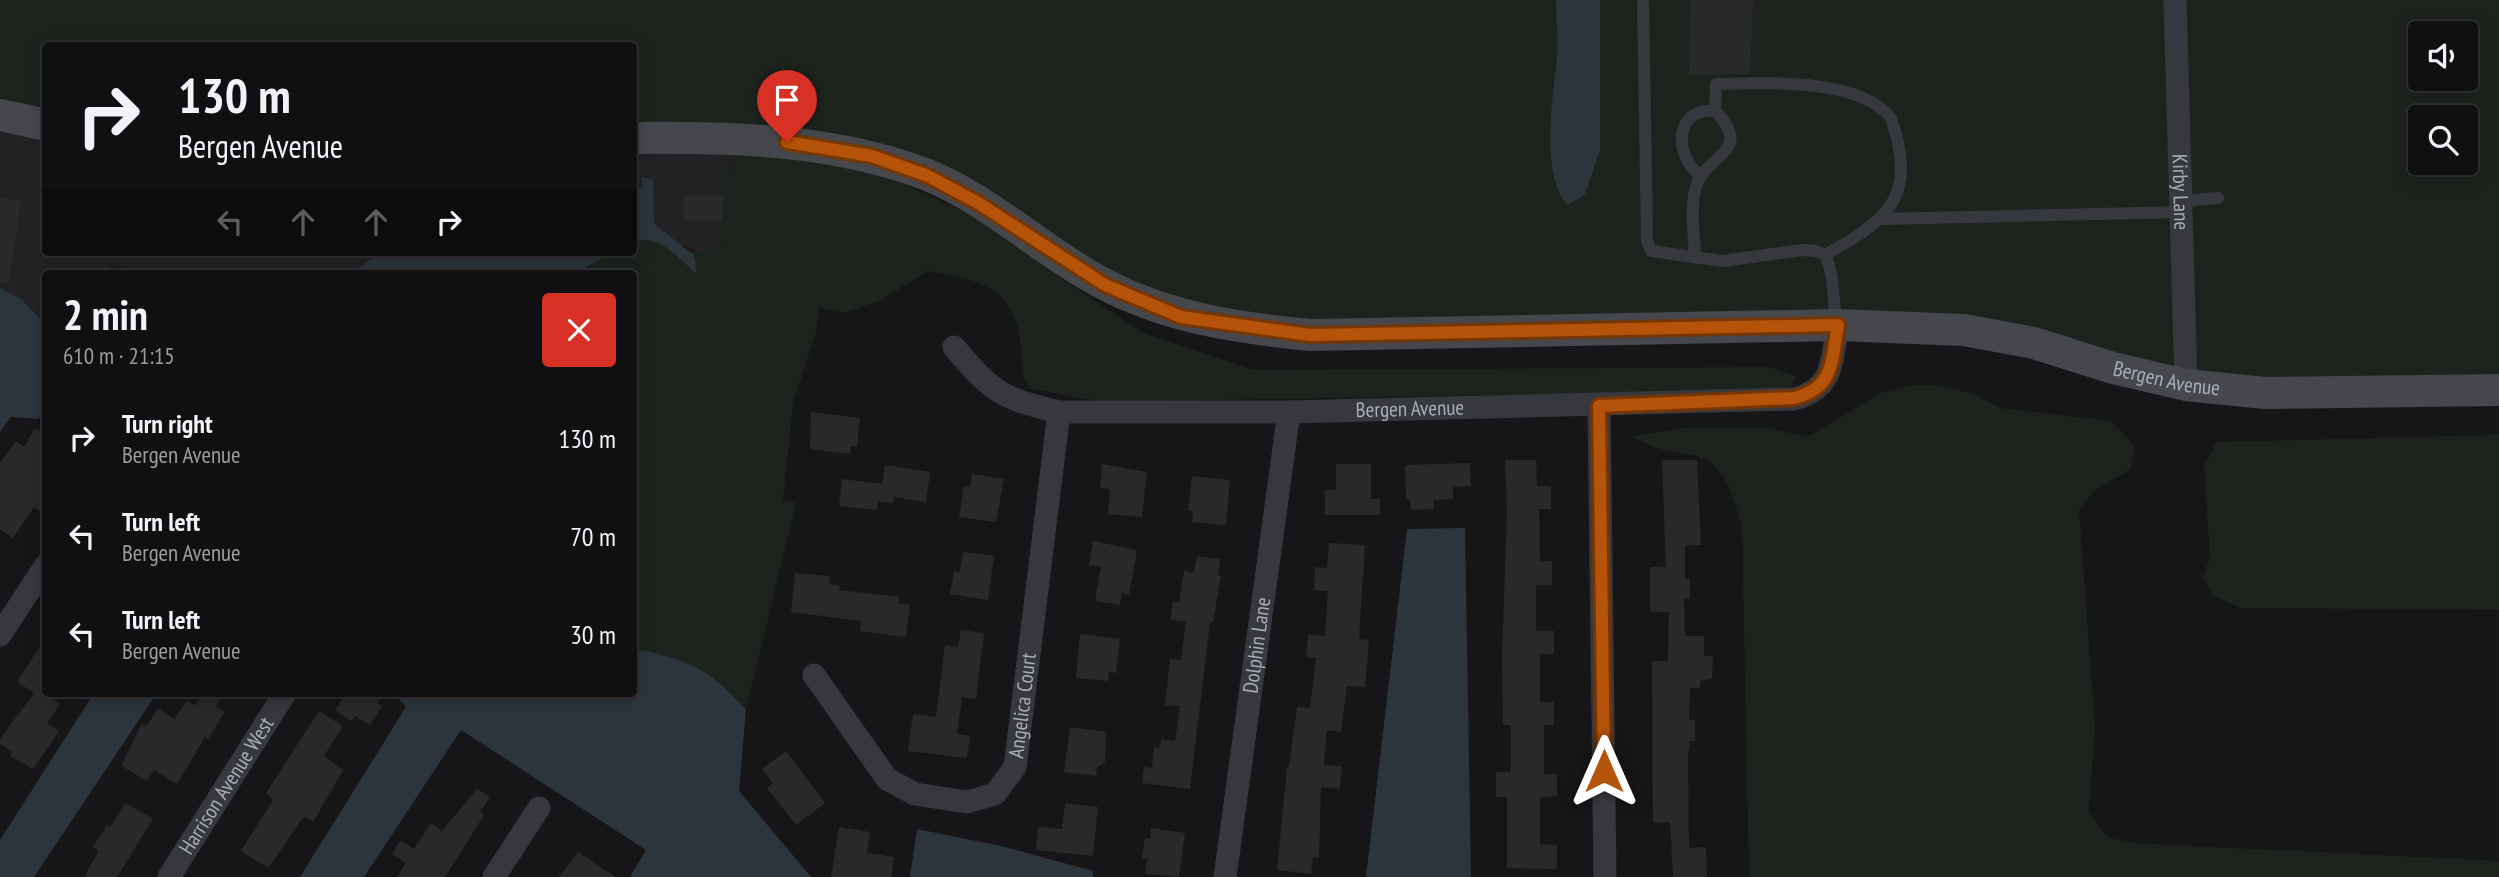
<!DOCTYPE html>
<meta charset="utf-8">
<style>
body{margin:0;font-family:"PT Sans Narrow",sans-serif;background:#1e1e20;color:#f1f3f6;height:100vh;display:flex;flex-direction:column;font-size:26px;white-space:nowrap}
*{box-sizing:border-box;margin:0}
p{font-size:23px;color:#9c9d9f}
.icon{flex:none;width:38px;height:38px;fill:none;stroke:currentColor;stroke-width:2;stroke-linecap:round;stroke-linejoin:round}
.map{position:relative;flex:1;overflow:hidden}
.sheet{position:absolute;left:42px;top:270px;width:595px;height:427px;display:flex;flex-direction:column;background:#101012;border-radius:7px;box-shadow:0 4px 18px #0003,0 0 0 2px #303032}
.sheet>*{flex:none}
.guide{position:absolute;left:42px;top:42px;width:595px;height:214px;border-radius:7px;box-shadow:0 4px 18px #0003,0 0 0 2px #303032;background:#101012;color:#f1f3f6;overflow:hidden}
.tools{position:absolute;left:2408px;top:21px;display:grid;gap:14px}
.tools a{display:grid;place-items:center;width:70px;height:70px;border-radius:7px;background:#101012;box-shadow:0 4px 18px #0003,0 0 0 2px #303032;font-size:35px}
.pin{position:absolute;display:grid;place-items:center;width:60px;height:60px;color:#fff;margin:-72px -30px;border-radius:50% 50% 50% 0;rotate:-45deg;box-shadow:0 0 7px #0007}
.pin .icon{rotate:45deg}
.me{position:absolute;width:77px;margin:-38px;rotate:0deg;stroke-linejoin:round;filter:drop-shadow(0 0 5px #0008)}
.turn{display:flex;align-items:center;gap:24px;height:147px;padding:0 21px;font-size:32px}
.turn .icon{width:91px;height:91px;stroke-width:2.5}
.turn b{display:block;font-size:49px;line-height:60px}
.lanes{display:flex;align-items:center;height:66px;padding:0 21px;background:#0003;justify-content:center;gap:35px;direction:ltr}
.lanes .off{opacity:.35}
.round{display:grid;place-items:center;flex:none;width:74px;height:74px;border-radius:7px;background:#1e1e20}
.head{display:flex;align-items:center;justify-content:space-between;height:119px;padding:0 21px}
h1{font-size:42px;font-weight:700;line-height:52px}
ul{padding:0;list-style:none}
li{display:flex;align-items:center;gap:21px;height:98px;padding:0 21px}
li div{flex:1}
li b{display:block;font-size:26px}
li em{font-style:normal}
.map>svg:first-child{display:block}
</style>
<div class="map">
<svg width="2499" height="877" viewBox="0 0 2499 877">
<rect width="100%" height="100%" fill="#161618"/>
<g fill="#222225">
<polygon points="0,118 45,130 46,252 381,252 351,273 171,273 110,266 109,273 46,273 45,325 41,324 22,300 0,288"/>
<polygon points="730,139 727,195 720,247 702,254 668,238 654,224 642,188 634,191 634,143"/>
</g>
<g fill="#1c231d" fill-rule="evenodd">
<path d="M0 0H2499V390L2265 393 2034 343 1310 335 1181 317 980 204 893 179 991 224 1048 270 1144 333 1253 370 1770 367 1796 376 1790 390 1102 402 1029 388C1021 372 1022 359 1020 341 1013 284 976 280 928 271L879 301 843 313 819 307 817 330 793 403 783 501 796 503 746 710C710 668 687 659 634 649V273H575L615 252H634V243C656 231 680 260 696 273L694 255 686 249 702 254 720 246 727 195 730 140 634 138V46H46L45 125 0 115ZM2420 33H2466V79H2420ZM2420 117H2466V163H2420Z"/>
<path d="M1912 385 1942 386 1974 394 2000 408 2111 421 2135 446 2131 469 2094 491 2079 509 2095 726 2089 812 2107 837 2130 843 2499 861V877H1749L1742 529C1734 499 1726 459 1689 454 1664 450 1655 450 1633 436L1683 428H1770L1807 437 1881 393Z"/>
<polygon points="2499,435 2499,610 2241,608 2212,595 2203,577 2210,557 2204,467 2216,442"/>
</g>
<g fill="#2c353c">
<path d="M1556 0H1600V150L1585 194 1568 205C1540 177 1553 96 1557 59 1559 40 1556 20 1556 0Z"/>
<path d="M642 177 653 180 654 224 694 255 697 274C681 261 657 231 634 243V191L642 188Z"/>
<path d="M381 252C392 252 407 249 417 252 433 256 439 258 456 252H615L575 273H351Z"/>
<polygon points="0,288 22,300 46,325 45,415 37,419 11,417 0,432"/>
<polygon points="1465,528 1471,877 1366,877 1407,529"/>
<path d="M634 649C687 659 710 668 746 710L739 791 811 877H630L646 850 461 730 364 877H300L406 707 394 693H634Z"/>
<polygon points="94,693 157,693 34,877 0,877 0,840"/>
<polygon points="917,829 1001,846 1093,871 1093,877 910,877"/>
</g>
<g fill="#29292c">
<polygon points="1690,0 1753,0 1750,74 1689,75"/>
<polygon points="684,196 723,196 722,220 684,220"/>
<polygon points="0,198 21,201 9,283 0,283"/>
<polygon points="811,412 860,418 857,447 851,446 850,454 810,449"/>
<polygon points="35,428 46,435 46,502 40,511 34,507 13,538 0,529 0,463 16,441 24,447"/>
<polygon points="1505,460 1536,460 1537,486 1551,486 1551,509 1539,509 1540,561 1552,561 1552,585 1536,585 1536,631 1554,631 1554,654 1540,654 1540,702 1554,702 1554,725 1544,725 1544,774 1557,774 1557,796 1540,797 1540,844 1557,845 1557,869 1507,868 1507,797 1496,797 1496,772 1511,772 1511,725 1503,725 1502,654 1507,510"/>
<polygon points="1662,460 1697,460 1701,545 1685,545 1685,579 1690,579 1690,599 1684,599 1685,636 1704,636 1704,656 1713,656 1712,679 1700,681 1700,688 1690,688 1689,720 1695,720 1695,741 1690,741 1688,756 1689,848 1706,847 1707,877 1673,877 1670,822 1653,823 1652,661 1668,661 1669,612 1650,612 1650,567 1666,567"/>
<polygon points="1470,463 1471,486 1453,487 1453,499 1433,500 1434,509 1411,510 1410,499 1406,499 1405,465"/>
<polygon points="1102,464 1147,472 1142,517 1108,514 1110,489 1100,488"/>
<polygon points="1336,464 1371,464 1371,499 1380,499 1380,515 1325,515 1325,490 1336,490"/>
<polygon points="885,465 930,472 926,502 894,497 893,503 878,501 877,510 839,506 842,479 882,484"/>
<polygon points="972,474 1004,479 996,522 959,517 964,486 970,487"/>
<polygon points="1192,476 1230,480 1226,525 1192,522 1193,511 1188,511"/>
<polygon points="1093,541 1137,550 1129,595 1122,593 1120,605 1095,601 1101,567 1089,565"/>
<polygon points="1329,543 1365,545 1359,639 1369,640 1365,687 1347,686 1341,732 1327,730 1324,765 1342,766 1340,789 1321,787 1319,858 1313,857 1311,874 1277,870 1287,767 1289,767 1297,707 1310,708 1316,658 1306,657 1308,635 1325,636 1328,591 1314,590 1315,567 1327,568"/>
<polygon points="963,552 994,556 988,600 950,594 954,571 960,572"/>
<polygon points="1197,556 1220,559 1218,575 1221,576 1213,622 1210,622 1190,789 1142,783 1144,767 1152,768 1154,747 1160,748 1161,739 1175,741 1180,706 1165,705 1170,659 1181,660 1186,622 1170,620 1173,601 1179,602 1184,571 1194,573"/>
<polygon points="795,573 830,576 829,584 840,586 839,590 899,597 898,603 910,605 906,637 860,631 861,621 791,612"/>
<polygon points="961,630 984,633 976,699 962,697 957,734 970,736 967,758 908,751 913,714 936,717 945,645 958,647"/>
<polygon points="1080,634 1120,639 1116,673 1109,672 1108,681 1076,678"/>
<polygon points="46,637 46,694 60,704 47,723 59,731 33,769 10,756 12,752 0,744 0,739 34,693 17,682"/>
<polygon points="202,693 212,693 221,699 216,706 225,712 208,739 205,737 177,784 154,770 147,781 125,768 122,764 142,723 147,726 158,708 174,719 187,700 195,705"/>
<polygon points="346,693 383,693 377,703 382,706 370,725 355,716 351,721 335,710"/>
<polygon points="319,711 343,726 324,756 343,770 313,822 305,817 302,819 269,867 261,864 241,851 273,800 266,793"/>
<polygon points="1070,727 1106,732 1105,762 1097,767 1096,776 1064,772"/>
<polygon points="786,751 825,803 796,825 767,788 773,783 762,769"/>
<polygon points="477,789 490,797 480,812 484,815 445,877 397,877 406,863 392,854 400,841 414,849 431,823 442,831"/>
<polygon points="125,803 153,819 117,877 84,877 99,851 93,847 107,825 111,827"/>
<polygon points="1065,803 1098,807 1093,856 1036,850 1038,827 1062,829"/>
<polygon points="839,827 870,832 867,853 894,857 891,877 831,877"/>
<polygon points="1151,828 1185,833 1179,877 1145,874 1147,859 1142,858 1145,838 1150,839"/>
<polygon points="578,852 616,877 559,877"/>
</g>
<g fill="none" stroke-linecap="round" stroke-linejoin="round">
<g stroke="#37383d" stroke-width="12">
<polyline points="1643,0 1647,240 1651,251 1722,261 1803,250 1816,251 1825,255"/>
<path d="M1715 111 1716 84C1764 83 1858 77 1891 118 1918 197 1889 219 1825 255 1836 277 1831 301 1838 324"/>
<polyline points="2181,201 2218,198"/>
<polyline points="1880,219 2181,212"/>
<path d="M1695 257C1694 234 1690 208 1696 186 1706 155 1755 151 1715 111 1674 107 1673 156 1701 176"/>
</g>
<g stroke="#37383d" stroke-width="23">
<path id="s1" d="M2175 0 2186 385"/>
<path id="s2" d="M954 347C993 393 1001 398 1059 412H1289L1794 399C1835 388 1831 361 1838 325"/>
<polyline points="1599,406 1605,877"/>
<polyline points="0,635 46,565"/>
<path id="s3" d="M814 675 887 779 915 794 967 802 995 794 1015 767 1059 412"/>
<path id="s4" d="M169 877 285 693"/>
<polyline points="494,877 539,808"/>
<path id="s5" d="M1225 877 1289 412"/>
</g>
<g stroke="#45474d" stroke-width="32">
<polyline points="0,115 46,125"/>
<path id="s6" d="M634 138C732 137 832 139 925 174 991 200 1043 253 1106 285 1170 318 1238 328 1310 335L1838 325 1964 330 2034 343 2113 368 2186 385 2265 393 2499 390"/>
</g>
</g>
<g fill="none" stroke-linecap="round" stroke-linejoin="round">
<g stroke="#753606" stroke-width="18">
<path id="route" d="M787 142 872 156 928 176 980 204 1105 285 1181 317 1310 335 1838 325C1831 361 1835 388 1794 398L1599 406 1604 771"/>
</g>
<use href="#route" stroke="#b45309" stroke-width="12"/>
</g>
<g text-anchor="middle" stroke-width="7" stroke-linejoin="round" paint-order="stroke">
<g font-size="21" fill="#a8adb8" stroke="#111113">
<text dy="7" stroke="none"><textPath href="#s1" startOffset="192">Kirby Lane</textPath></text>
<text dy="7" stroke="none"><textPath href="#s6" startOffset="1582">Bergen Avenue</textPath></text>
<text dy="7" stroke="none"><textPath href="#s2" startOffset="478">Bergen Avenue</textPath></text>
<text dy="7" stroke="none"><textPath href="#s5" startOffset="234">Dolphin Lane</textPath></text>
<text dy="7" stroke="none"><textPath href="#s3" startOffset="336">Angelica Court</textPath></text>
<text dy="7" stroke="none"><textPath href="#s4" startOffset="108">Harrison Avenue West</textPath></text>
</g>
</g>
</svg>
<div class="tools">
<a><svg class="icon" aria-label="sound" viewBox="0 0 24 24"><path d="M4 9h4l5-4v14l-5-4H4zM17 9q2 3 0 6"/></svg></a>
<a><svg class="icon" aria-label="search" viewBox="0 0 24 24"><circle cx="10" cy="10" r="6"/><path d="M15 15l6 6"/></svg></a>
</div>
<div class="pin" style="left:787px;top:142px;background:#d93025"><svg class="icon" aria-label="arrive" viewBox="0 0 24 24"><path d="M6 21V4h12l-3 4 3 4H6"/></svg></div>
<svg class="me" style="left:1604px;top:771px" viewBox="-20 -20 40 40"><path d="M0-17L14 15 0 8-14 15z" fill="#b45309" stroke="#fff" stroke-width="4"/></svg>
<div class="guide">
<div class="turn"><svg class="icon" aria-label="right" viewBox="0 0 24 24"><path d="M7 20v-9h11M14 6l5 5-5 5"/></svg><div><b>130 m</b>Bergen Avenue</div></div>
<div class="lanes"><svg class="icon off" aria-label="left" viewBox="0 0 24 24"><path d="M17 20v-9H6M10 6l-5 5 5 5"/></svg><svg class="icon off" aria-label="ahead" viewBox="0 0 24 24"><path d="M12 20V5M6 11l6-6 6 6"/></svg><svg class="icon off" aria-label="ahead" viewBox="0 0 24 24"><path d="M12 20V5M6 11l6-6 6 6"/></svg><svg class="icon" aria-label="right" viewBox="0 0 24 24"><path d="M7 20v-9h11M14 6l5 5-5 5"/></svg></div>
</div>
<section class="sheet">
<div class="head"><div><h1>2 min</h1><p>610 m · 21:15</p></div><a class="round" style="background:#d93025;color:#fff"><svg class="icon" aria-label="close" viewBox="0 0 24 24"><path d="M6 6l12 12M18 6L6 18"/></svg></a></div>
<ul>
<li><svg class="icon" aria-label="right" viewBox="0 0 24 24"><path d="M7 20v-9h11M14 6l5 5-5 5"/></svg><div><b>Turn right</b><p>Bergen Avenue</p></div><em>130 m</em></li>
<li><svg class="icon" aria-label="left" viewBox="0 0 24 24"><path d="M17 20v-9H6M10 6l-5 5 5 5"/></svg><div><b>Turn left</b><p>Bergen Avenue</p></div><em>70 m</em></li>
<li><svg class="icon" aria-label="left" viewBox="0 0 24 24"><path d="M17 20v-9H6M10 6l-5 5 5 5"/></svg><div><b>Turn left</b><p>Bergen Avenue</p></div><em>30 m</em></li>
</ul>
</section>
</div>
